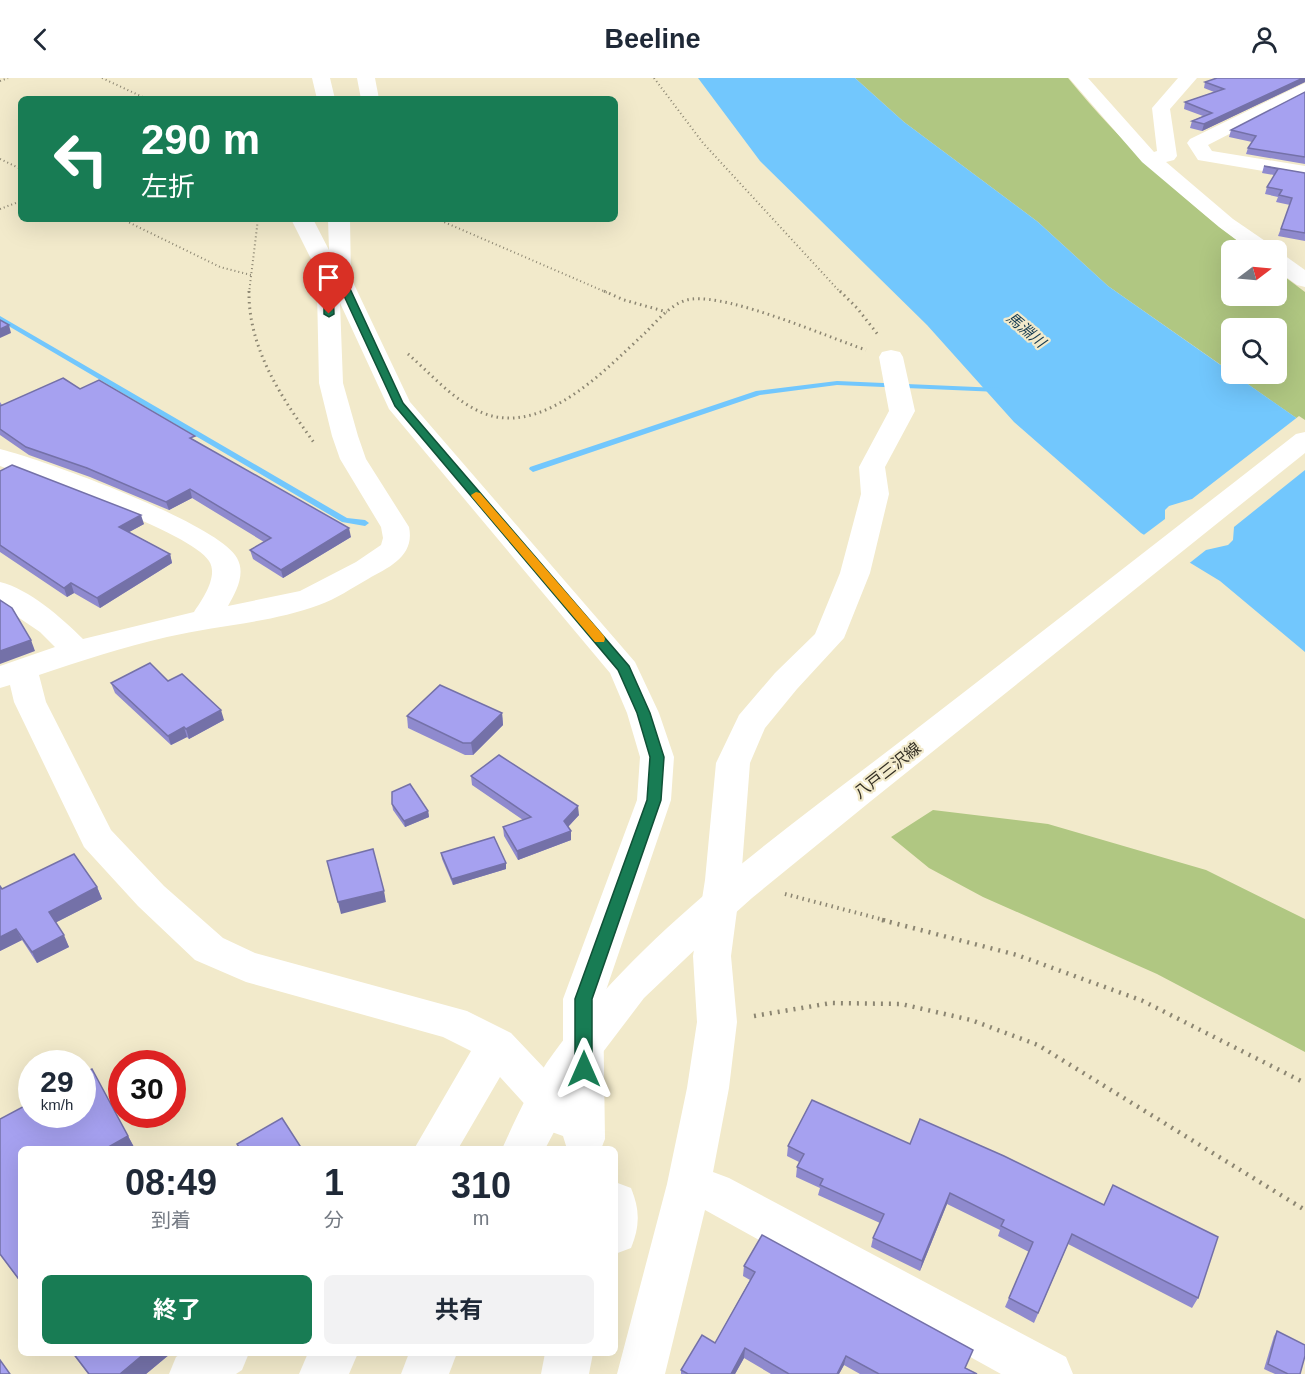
<!DOCTYPE html>
<html lang="ja">
<meta charset="utf-8">
<style>
body{margin:0;font-family:Helvetica,"Noto Sans JP",sans-serif;background:#f2f2f3;color:#1f2937;height:100vh;display:flex;flex-direction:column;font-size:22px;white-space:nowrap}
*{box-sizing:border-box;margin:0}
p{font-size:20px;color:#747a83}
.icon{flex:none;width:33px;height:33px;fill:none;stroke:currentColor;stroke-width:2;stroke-linecap:round;stroke-linejoin:round}
.map{position:relative;flex:1;overflow:hidden}
.sheet{position:absolute;left:18px;top:1068px;width:600px;height:210px;display:flex;flex-direction:column;background:#fff;border-radius:9px;box-shadow:0 6px 24px #0002}
.sheet>*{flex:none}
.top-card{position:absolute;left:18px;top:18px;width:600px;height:126px;border-radius:9px;box-shadow:0 6px 24px #0002;background:#187c54;color:#fff;overflow:hidden}
.needle{width:39px;rotate:74deg}
.controls{position:absolute;left:1221px;top:162px;display:grid;gap:12px}
.controls a{display:grid;place-items:center;width:66px;height:66px;border-radius:9px;background:#fff;box-shadow:0 6px 24px #0002;font-size:30px}
.speed{position:absolute;left:18px;top:972px;display:flex;gap:12px;font-size:30px;font-weight:700;text-align:center}
.speed>*{display:grid;place-content:center;width:78px;height:78px;border-radius:50%;background:#fff;box-shadow:0 6px 24px #0002;line-height:1}
.speed small{font-size:15px;font-weight:400}
.speed .limit{border:9px solid #d22;background:#fff;color:#111}
.pin{position:absolute;display:grid;place-items:center;width:51px;height:51px;color:#fff;margin:-62px -26px;border-radius:50% 50% 50% 0;rotate:-45deg;box-shadow:0 0 6px #0007}
.pin .icon{rotate:45deg}
.me{position:absolute;width:66px;margin:-33px;rotate:0deg;stroke-linejoin:round;filter:drop-shadow(0 0 4px #0008)}
.turn{display:flex;align-items:center;gap:21px;height:126px;padding:0 24px;font-size:27px}
.turn .icon{width:78px;height:78px;stroke-width:2.5}
.turn b{display:block;font-size:42px;line-height:51px}
.eta{display:flex;justify-content:space-evenly;align-items:center;height:102px;text-align:center}
.eta b{font-size:36px;font-weight:700;line-height:42px}
.button{display:flex;gap:12px;margin-top:auto;padding:12px 24px}
.button a{flex:1;height:69px;border-radius:9px;background:#187c54;color:#fff;font-size:24px;font-weight:700;line-height:69px;text-align:center}
.button a+a{background:#f2f2f3;color:#1f2937}
header{display:flex;justify-content:space-between;align-items:center;height:78px;padding:0 24px;background:#fff;font-size:27px;font-weight:700}
.map>svg:first-child{display:block}
</style>
<header><svg class="icon" aria-label="back" viewBox="0 0 24 24"><path d="M15 5l-7 7 7 7"/></svg>Beeline<svg class="icon" aria-label="person" viewBox="0 0 24 24"><circle cx="12" cy="8" r="4"/><path d="M4 21q1-7 8-7t8 7"/></svg></header>
<div class="map">
<svg width="1305" height="1296" viewBox="0 0 1305 1296">
<rect width="100%" height="100%" fill="#f2eacb"/>
<g fill="#b0c782">
<path d="M855 0H1068C1121 65 1183 122 1250 172H1232V218H1276L1277 193 1305 214V346L1233 296H1276V250H1232L1231 294 1108 208 1038 144 904 44Z"/>
<polygon points="933,732 1048,746 1206,792 1305,841 1305,974 1157,896 983,819 929,790 891,759"/>
</g>
<polygon fill="#72c7fd" points="698,0 855,0 904,44 1038,144 1108,208 1305,346 1305,574 1220,503 1141,455 1014,344 927,247 760,83"/>
<polygon fill="#f2eacb" points="1299,338 1305,342 1305,392 1234,449 1233,462 1228,467 1206,472 1187,487 1141,459 1165,441 1165,432 1169,428 1192,421"/>
<g fill="none" stroke-linecap="round" stroke-linejoin="round">
<g fill="#72c7fd" fill-rule="evenodd">
<polygon points="0,238 347,440 365,442 369,445 365,448 342,444 0,243"/>
<polygon points="837,303 999,310 1003,312 999,314 837,307 760,317 536,393 533,394 529,391 530,389 756,313"/>
</g>
<g stroke="#8c8672" stroke-width="2" stroke-dasharray="1 3" stroke-linecap="butt">
<polyline points="102,0 147,21"/>
<polyline points="654,0 703,65 841,215"/>
<polyline points="0,3 8,0"/>
<polyline points="0,81 21,91"/>
<polyline points="0,131 21,123"/>
<polyline points="122,141 220,189 251,197"/>
<polyline points="437,141 608,215"/>
<polyline points="249,215 258,141"/>
</g>
<g stroke="#8c8672" stroke-width="3" stroke-dasharray="1.5 4" stroke-linecap="butt">
<path d="M249 213C248 271 283 322 315 366"/>
<polyline points="604,213 624,222 667,234"/>
<polyline points="840,213 857,230 879,258"/>
<path d="M408 276C431 296 454 323 483 335 543 359 605 292 645 255 658 242 673 223 692 221 732 217 825 258 866 272"/>
</g>
<polyline stroke="#8c8672" stroke-width="4" stroke-dasharray="1.5 4.5" stroke-linecap="butt" points="785,816 888,843"/>
<g stroke="#8c8672" stroke-width="4.5" stroke-dasharray="2 6" stroke-linecap="butt">
<polyline points="882,842 1017,877 1143,923 1305,1005"/>
<polyline points="754,938 831,925 901,926 971,942 1038,967 1305,1132"/>
</g>
<g fill="#fff" fill-rule="evenodd">
<polygon points="312,0 330,0 335,21 317,21"/>
<polygon points="357,0 375,0 379,21 361,21"/>
<polygon points="1069,0 1088,0 1154,74 1157,73 1152,30 1178,0 1197,0 1170,31 1177,78 1174,82 1166,84 1233,141 1271,167 1274,172 1250,172 1219,149 1142,84"/>
<polygon points="1305,5 1305,17 1208,67 1212,73 1305,88 1305,100 1198,82 1187,65 1190,61"/>
<path d="M291 141H313L329 172 328 141H350L351 200 410 324 635 584 659 635 674 679 671 722 603 921 605 1061 601 1071H567L563 1058 549 1053 500 999 458 1071H414L471 973 443 959 246 904 195 882 138 828 84 769 14 624 10 607 0 610V588L55 569 40 554 0 527V504C29 511 62 540 83 561L194 534C202 522 219 498 209 483 191 454 38 402 0 388V371C44 382 218 445 237 480 246 496 236 514 228 528L300 513 356 484 381 467 383 460 381 449 340 381 332 358 319 305 317 213 328 200 310 179ZM340 225 389 331 610 595 627 635 640 679 637 722 563 921V1010L511 955 467 933 255 875 223 860 164 808 111 752 46 624 39 597C81 583 123 569 167 559 217 547 271 545 319 527 336 521 352 510 368 501 390 489 415 478 409 449L366 381 358 358 343 305Z"/>
<polygon points="1276,176 1284,177 1305,192 1305,209 1297,207 1276,192"/>
<polygon points="891,272 900,274 903,279 915,333 885,389 889,416 870,495 844,560 797,611 765,650 750,685 741,802 731,878 737,944 729,1010 713,1094 729,1100 1066,1279 1073,1296 1001,1296 705,1132 665,1296 617,1296 667,1106 687,1010 697,944 693,878 705,802 716,685 739,637 775,595 815,556 840,495 861,416 859,389 889,333 879,279 882,274"/>
<path d="M615 1104 631 1110C640 1132 640 1148 631 1170L615 1176Z"/>
<polygon points="182,1275 249,1275 242,1292 236,1296 169,1296 176,1279"/>
<polygon points="308,1275 358,1275 349,1296 299,1296"/>
<polygon points="545,1275 593,1275 589,1296 541,1296"/>
</g>
<g fill="#fff" fill-rule="evenodd">
<path d="M1305 354V375L871 723 752 820 703 864 644 920 581 1003 545 1071H502C515 1042 534 1001 553 976 647 846 789 750 915 652 1042 554 1169 455 1296 356Z"/>
<polygon points="409,1275 457,1275 449,1296 401,1296"/>
</g>
</g>
<g fill="#8f8ace">
<polygon points="1305,0 1305,4 1202,53 1190,50 1192,43 1203,38 1184,31 1185,24 1214,14 1204,10 1205,4"/>
<polygon points="1305,14 1305,86 1246,76 1248,70 1252,64 1229,59 1231,52"/>
<polygon points="1264,88 1305,95 1305,163 1278,158 1290,127 1276,124 1278,119 1265,116 1267,109 1274,97 1262,95"/>
<polygon points="80,311 196,363 351,459 283,500 253,481 250,472 264,464 192,420 169,432 90,399 29,377 0,357 0,324 2,327"/>
<polygon points="0,393 144,446 129,454 170,476 172,485 100,530 74,515 67,519 0,474"/>
<polygon points="168,603 224,642 189,661 187,659 171,667 115,615 111,605"/>
<polygon points="502,635 503,647 473,677 465,677 408,650 407,638"/>
<polygon points="471,698 579,737 568,749 571,762 518,782 504,758 503,749 523,742 472,707"/>
<polygon points="392,726 428,733 429,739 405,749 393,732"/>
<polygon points="441,775 506,785 506,791 453,807 442,781"/>
<polygon points="0,808 2,811 97,809 102,821 56,844 69,869 37,885 22,862 0,873"/>
<polygon points="812,1022 1198,1220 1192,1230 1068,1166 1034,1245 1005,1229 1029,1174 998,1158 1000,1152 947,1126 920,1193 871,1169 873,1160 880,1145 818,1117 820,1110 796,1099 797,1089 799,1084 787,1078 788,1068"/>
<polygon points="0,1041 128,1058 135,1071 21,1071 21,1205 0,1177"/>
<polygon points="744,1188 966,1290 977,1296 860,1296 844,1287 839,1296 771,1296 744,1280 735,1296 681,1296 681,1292 715,1265 750,1202 743,1198"/>
<polygon points="1277,1253 1300,1296 1275,1296 1264,1291 1274,1258"/>
<polygon points="72,1275 170,1275 170,1276 146,1296 88,1296"/>
</g>
<g fill="#7471a8">
<polygon points="1303,0 1305,0 1305,4 1202,53 1204,46"/>
<polygon points="9,247 11,255 0,260 0,251"/>
<polygon points="190,411 192,420 169,432 166,424"/>
<polygon points="141,437 144,446 122,458 119,449"/>
<polygon points="349,450 351,459 283,500 281,492"/>
<polygon points="170,476 172,485 100,530 97,520"/>
<polygon points="71,505 74,515 67,519 64,510"/>
<polygon points="31,562 35,573 0,586 0,573"/>
<polygon points="221,632 224,642 189,661 186,651"/>
<polygon points="502,635 503,647 473,677 471,665"/>
<polygon points="184,649 187,659 171,667 168,658"/>
<polygon points="578,728 579,737 565,752 564,743"/>
<polygon points="428,733 429,739 405,749 404,743"/>
<polygon points="571,753 571,762 518,782 517,773"/>
<polygon points="506,785 506,791 453,807 452,801"/>
<polygon points="97,809 102,821 55,845 49,834"/>
<polygon points="384,813 386,824 341,836 338,824"/>
<polygon points="16,851 22,862 0,873 0,859"/>
<polygon points="64,857 69,869 37,885 32,874"/>
<polygon points="128,1058 135,1071 105,1071"/>
<polygon points="950,1115 947,1126 920,1193 922,1183"/>
<polygon points="745,1270 744,1280 735,1296 731,1296"/>
<polygon points="145,1275 170,1275 170,1276 146,1296 120,1296"/>
<polygon points="846,1278 844,1287 839,1296 837,1296"/>
</g>
<g fill="#a6a1f0" stroke="#7471a8" stroke-width="1.5">
<polygon points="1217,0 1303,0 1204,46 1192,43 1212,35 1185,24 1224,11 1205,4"/>
<polygon points="1305,14 1305,79 1248,70 1256,58 1231,52"/>
<polygon points="1264,88 1305,95 1305,155 1281,151 1292,120 1279,117 1282,112 1267,109 1278,91"/>
<polygon points="0,242 9,247 0,251"/>
<polygon points="63,300 80,311 99,302 195,358 190,360 349,450 281,492 250,472 271,460 190,411 166,424 87,390 26,369 0,351 0,328"/>
<polygon points="12,387 141,437 119,449 170,476 97,520 71,505 64,510 0,467 0,393"/>
<polygon points="0,522 12,530 31,562 0,573"/>
<polygon points="150,585 168,603 182,596 221,632 186,651 184,649 168,658 111,605"/>
<polygon points="440,607 502,635 471,665 463,665 407,638"/>
<polygon points="499,677 578,728 564,743 571,753 517,773 503,749 531,739 471,698"/>
<polygon points="410,706 428,733 404,743 392,726 392,714"/>
<polygon points="494,759 506,785 452,801 441,775"/>
<polygon points="373,771 384,813 338,824 327,783"/>
<polygon points="74,776 97,809 49,834 64,857 32,874 16,851 0,859 0,808 2,811"/>
<polygon points="92,991 128,1058 105,1071 21,1071 21,1204 0,1176 0,1041 32,1024 32,1036 82,1036 82,996"/>
<polygon points="812,1022 910,1066 920,1041 1004,1078 1104,1127 1113,1107 1218,1159 1198,1220 1072,1156 1038,1235 1009,1220 1033,1164 1001,1148 1004,1142 950,1115 922,1183 873,1160 884,1136 820,1107 823,1101 797,1089 804,1076 788,1068"/>
<polygon points="282,1040 302,1071 240,1071 237,1066"/>
<polygon points="762,1157 973,1272 965,1290 977,1296 879,1296 846,1278 837,1296 789,1296 745,1270 731,1296 688,1296 681,1292 702,1257 715,1265 755,1194 744,1188"/>
<polygon points="1277,1253 1305,1267 1305,1278 1300,1296 1288,1296 1268,1286"/>
<polygon points="73,1275 145,1275 120,1296 89,1296"/>
<polygon points="0,1282 10,1296 0,1296"/>
</g>
<polygon fill="#187c54" stroke="#105137" stroke-width="1.5" points="337,198 345,200 403,325 629,588 650,635 664,679 661,722 592,921 592,991 590,997 584,999 578,997 575,991 575,921 647,722 650,679 637,635 618,592 395,328 339,207 333,214 334,236 329,239 324,236 324,213"/>
<polygon fill="#f59e0b" points="476,414 480,415 604,558 605,561 604,564 595,564 472,419 471,417"/>
<g text-anchor="middle" stroke-width="4.5" stroke-linejoin="round" paint-order="stroke">
<g font-size="15" font-style="italic" fill="#14394f" stroke="#f2eacb">
<text transform="translate(1026 252) rotate(40)" y="5">馬淵川</text>
</g>
<g font-size="16" fill="#332f24" stroke="#f2eacb">
<text transform="translate(887 692) rotate(-38)" y="6">八戸三沢線</text>
</g>
</g>
</svg>
<div class="controls">
<a><svg class="needle" viewBox="-14 -14 28 28"><path d="M0-13l5 13h-10z" fill="#e53935"/><path d="M0 13l5-13h-10z" fill="#747a83"/></svg></a>
<a><svg class="icon" aria-label="search" viewBox="0 0 24 24"><circle cx="10" cy="10" r="6"/><path d="M15 15l6 6"/></svg></a>
</div>
<div class="speed"><div>29<small>km/h</small></div><div class="limit">30</div></div>
<div class="pin" style="left:329px;top:236px;background:#d93025"><svg class="icon" aria-label="arrive" viewBox="0 0 24 24"><path d="M6 21V4h12l-3 4 3 4H6"/></svg></div>
<svg class="me" style="left:584px;top:991px" viewBox="-20 -20 40 40"><path d="M0-17L14 15 0 8-14 15z" fill="#187c54" stroke="#fff" stroke-width="4"/></svg>
<div class="top-card">
<div class="turn"><svg class="icon" aria-label="left" viewBox="0 0 24 24"><path d="M17 20v-9H6M10 6l-5 5 5 5"/></svg><div><b>290 m</b>左折</div></div>
</div>
<section class="sheet">
<div class="eta">
<div><b>08:49</b><p>到着</p></div>
<div><b>1</b><p>分</p></div>
<div><b>310</b><p>m</p></div>
</div>
<div class="button"><a>終了</a><a>共有</a></div>
</section>
</div>
